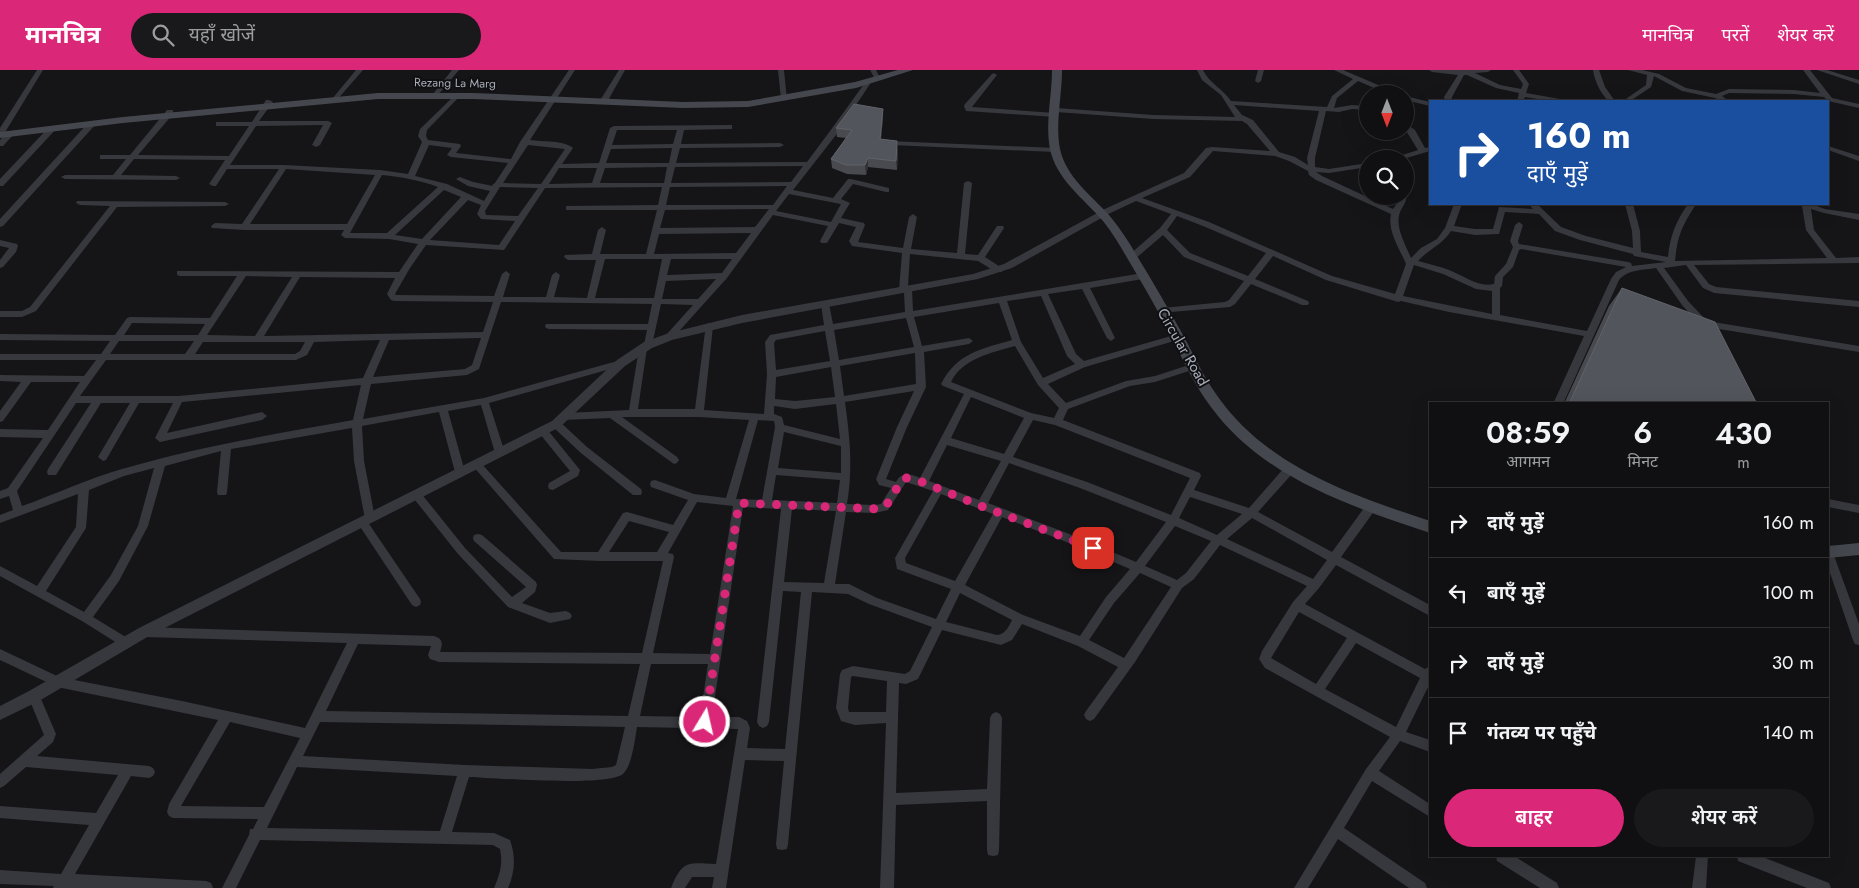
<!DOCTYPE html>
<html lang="hi">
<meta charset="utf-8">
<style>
body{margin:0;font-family:Jost,"Noto Sans Devanagari",sans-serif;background:#19191b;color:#f1f3f6;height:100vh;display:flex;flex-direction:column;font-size:19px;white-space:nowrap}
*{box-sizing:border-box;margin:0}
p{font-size:16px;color:#9c9d9f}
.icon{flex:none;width:28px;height:28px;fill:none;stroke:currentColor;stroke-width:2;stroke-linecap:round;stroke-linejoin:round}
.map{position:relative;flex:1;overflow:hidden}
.panel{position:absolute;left:1429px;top:332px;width:400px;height:455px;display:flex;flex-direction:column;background:#101012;border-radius:0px;box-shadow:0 5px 20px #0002,0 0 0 1px #303032}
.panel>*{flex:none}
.hud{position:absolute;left:1429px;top:30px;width:400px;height:105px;border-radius:0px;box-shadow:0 5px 20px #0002,0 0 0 1px #303032;background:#1a4fa0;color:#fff;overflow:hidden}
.needle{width:32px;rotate:180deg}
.tools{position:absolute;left:1359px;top:15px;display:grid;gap:10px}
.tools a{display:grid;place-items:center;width:55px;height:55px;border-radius:50%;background:#101012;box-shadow:0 5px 20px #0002,0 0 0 1px #303032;font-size:25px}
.pin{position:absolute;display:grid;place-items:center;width:42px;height:42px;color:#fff;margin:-21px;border-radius:10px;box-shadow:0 2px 8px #0006}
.me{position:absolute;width:55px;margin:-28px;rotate:9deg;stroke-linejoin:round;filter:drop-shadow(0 0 4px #0008)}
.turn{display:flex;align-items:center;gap:18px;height:105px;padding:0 15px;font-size:22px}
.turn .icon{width:65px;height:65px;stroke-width:2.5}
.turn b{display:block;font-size:35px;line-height:42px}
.eta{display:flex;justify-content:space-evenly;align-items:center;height:85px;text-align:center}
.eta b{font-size:30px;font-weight:600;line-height:35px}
.button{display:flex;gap:10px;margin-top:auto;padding:10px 15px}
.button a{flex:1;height:58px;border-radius:30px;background:#db2777;color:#fff;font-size:20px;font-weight:600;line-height:58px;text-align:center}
.button a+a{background:#19191b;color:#f1f3f6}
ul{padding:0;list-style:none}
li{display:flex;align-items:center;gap:15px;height:70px;padding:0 15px;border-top:1px solid #303032}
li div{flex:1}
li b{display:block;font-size:19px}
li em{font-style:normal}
header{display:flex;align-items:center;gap:30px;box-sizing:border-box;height:70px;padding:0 25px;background:#db2777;color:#fff}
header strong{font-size:24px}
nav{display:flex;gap:28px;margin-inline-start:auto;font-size:18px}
.search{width:350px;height:45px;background:#19191b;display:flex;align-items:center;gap:12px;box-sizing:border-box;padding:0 18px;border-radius:28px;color:#9c9d9f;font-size:19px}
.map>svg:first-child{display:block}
</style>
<header>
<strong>मानचित्र</strong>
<div class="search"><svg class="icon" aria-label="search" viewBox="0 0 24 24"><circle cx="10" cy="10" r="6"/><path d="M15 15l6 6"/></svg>यहाँ खोजें</div>
<nav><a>मानचित्र</a><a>परतें</a><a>शेयर करें</a></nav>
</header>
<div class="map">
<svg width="1859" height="818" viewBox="0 0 1859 818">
<rect width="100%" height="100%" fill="#151518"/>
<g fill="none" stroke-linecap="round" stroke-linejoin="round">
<g fill="#36383d" fill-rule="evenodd">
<polygon points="37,0 43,0 4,64 0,66 0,58"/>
<polygon points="356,0 363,0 336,31 332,31 332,29"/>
<polygon points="452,0 459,0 437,26 433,26 433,24"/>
<path d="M569 0H575L530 70C542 72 564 70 573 78L562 94 599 93 610 58 614 56 729 55H732V59L684 60 681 74 780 73 784 75 780 77 680 78 676 93 807 92 830 61 867 10H871L872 11 836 65 793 120 833 128 848 109H851L889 118V122H886L853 114 841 129 850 133 841 148 864 153 865 155 858 172 903 178 909 147 913 144 917 147 911 179 957 183 964 113 968 111 972 113 965 184 978 185 997 156H1003L1004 158 985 187 1002 198V202H996L978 191 910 184 908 216 912 219 913 241 1143 203 1146 204V208L1143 209 1090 218 1115 268 1111 271 1107 268 1082 219 1048 224 1076 284 1084 291 1178 264 1182 267 1181 269 1085 297 1048 314 1066 333 1126 311 1155 306 1192 294 1197 297 1195 299 1155 312 1130 316 1068 339 1063 350 1200 403 1201 406 1194 420 1249 438 1284 398H1292L1293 401 1292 404 1258 442 1332 482 1367 434H1375L1376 437 1375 440 1341 487 1430 535V546L1336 495 1319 518 1305 534 1425 599 1430 596V613L1406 662 1430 670V682L1400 671 1379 701 1430 734V747L1372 711 1344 758 1425 813 1427 818H1409L1338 769 1308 818H1294L1366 699 1390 667 1265 598 1259 589 1262 581 1293 532 1307 516 1220 475 1194 509 1182 518 1135 592 1094 649 1090 651 1086 649 1084 645 1086 641 1118 597 1078 576 1022 554 1012 570 1001 575 942 560 918 609 906 614 899 613 896 723 987 719 990 648 992 644 996 642 1000 644 1002 648 999 780 998 785 993 786 988 785 987 780V731L896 735 894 818H880L886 653 855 655 841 651 836 638 840 604 842 600 853 596 905 604 910 601 932 557 869 534 848 524 812 522 788 774 787 779 782 780 777 779 776 774 784 691 745 690 726 818H712L714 807H692L685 818H671C683 789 688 793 716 794L738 659 637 657C635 669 632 696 623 704 608 717 494 708 469 707L452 762 494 763 510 770C516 787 515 802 508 818H494C500 804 503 794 500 779L493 775 260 770 236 818H222L249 765 250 759H253L258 749 173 748 169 746 167 742 169 734 218 650 57 617 0 590V579L59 607 182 631 305 658 347 573 144 567 140 565 138 562 140 559 144 557 434 566C443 569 443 573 440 582L642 583 663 491H600L554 489 472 395 474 392H480L561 482H598L623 443 627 442 673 455 688 430 651 417 650 414 651 411 655 410 694 424 726 428 749 350 699 347H622L677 387 679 390 677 393 674 394 610 348 562 350 560 347 562 344 565 343 629 340 639 278 644 275 647 260 549 259 546 258 545 256 546 254H648L652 234 501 232 479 299 467 305 371 314 363 349 484 328 621 290 626 293 621 296 489 333 505 383 500 387 495 383 481 335 448 341 465 402 464 405H456L455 402 439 342 362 356 364 391 375 448 374 451H367L420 529 421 532 420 535 416 537 412 535 357 452 358 449H365L354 391 352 358 231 379 227 422 226 425H218L217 422 221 381 165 396 148 456 119 511 93 547 129 569 131 573 129 577 125 578 82 551 0 506V496L37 516 76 457 78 424 0 453V445L13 440 9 426 0 429V421L8 418 43 368 0 367V359L48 360 80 312H31L3 351 0 352V341L21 312 0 311V305L84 306 96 290H0V284H101L110 271 0 270V264L115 265 127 248 130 247 210 248 237 206H180L177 205V201L399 202 418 174 389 169 345 168 341 165 344 160H244L212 158 211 156 215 153 242 154 279 99H227L216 116H213L209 114 225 90 134 89 121 105 176 106 180 108 176 110 65 109 61 107 65 105H113L126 89H100V85H130L167 40H173V44L138 85 229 86 249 56H216V52H252L266 30H269L273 32 259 51H328L332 53 320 75 316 77 312 75 323 55 256 56 230 95H284L380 100 408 104 422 72 418 66 420 59 456 24H460V26L427 60 426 66 428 70 460 74 461 76 456 83 511 89 520 72ZM617 60H677L673 74 612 75ZM429 75 452 78 447 85 451 87 508 93 495 113 492 115 493 116 473 112 460 107 456 109 468 116 490 121 484 131 447 114 415 106ZM528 75 565 79 541 114 503 113ZM672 78 669 93H606L611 79ZM803 96 791 112 671 113 675 97ZM667 97 664 113H600L605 98ZM559 98H597L592 113 549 114ZM286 99 375 105 347 154H250ZM382 105C401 107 420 110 438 117L387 163H350ZM787 116 773 135H666L670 117ZM500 117 538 118 518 146 486 145 485 141ZM662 117 658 135 566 136V140H657L646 184H600L606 160 602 157 598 160 592 184 565 185 564 187 568 190H596L587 228 554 227 560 205 556 202 552 205 546 227H503L510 204 506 201 502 204 494 226 396 225 395 224 410 198 426 175 504 180 545 118ZM444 120 461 127 422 169 395 165ZM789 124 841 134 831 152 776 141ZM468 130 481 135 477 144 481 149 515 151 499 175 430 170ZM769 139 755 157 660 158 665 140ZM773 145 828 156 820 171 821 173H827L839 153 856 157 849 171 852 176 902 183 899 220 904 223 905 242 833 254 829 234 825 231 821 234 824 255 770 265 765 272 767 304 764 344 704 340 713 256 709 253 706 254 695 339H638L647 278 652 275 661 234 693 235 666 265 665 267 669 270 672 269 727 208ZM751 163 736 183 654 184 659 164ZM605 189H662L654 228H595ZM671 189H732L722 203 667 205ZM246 206 292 207 255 266 207 265ZM300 207 395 208 387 224 391 230 394 231 493 232 483 262 264 266ZM716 209 698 229H662L666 211ZM1041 226 1067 286 1075 294 1043 308 1021 272 1007 231ZM999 233 1012 270C981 279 957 283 941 314L943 316 964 324 920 408C910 404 902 401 896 412L886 409 907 357 926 317 924 282 969 274 973 271 969 268 922 276 914 247ZM906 248 914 277 839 290 834 260ZM132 253 205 254 198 265H124ZM825 261 830 291 776 300 774 273 776 270ZM481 268 472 295 465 299 373 307 389 270ZM380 270 363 308 179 326H80L106 290H296L307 285 314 272ZM119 271H194L185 284H110ZM203 272H305L300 281 295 284H195ZM1015 276 1038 315 1059 338 1054 348 1031 343 951 312C963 288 991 283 1015 276ZM915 283 916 314 844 326 840 296ZM831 297 835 327 795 331 775 329 776 307ZM361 315 353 350C275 364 197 377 122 399 87 409 56 424 22 436L17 421 76 333H91L48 399 47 402 48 405H56L101 333H130L98 387 103 391 106 390 139 333H173L155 368 160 372 262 350 267 346 262 342 167 363 182 332ZM914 321 897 357 876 409 879 415 891 418 881 434 875 435 847 434C853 397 850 369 845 332ZM971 327 1024 348 1004 384 951 368ZM836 334 840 369 784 355 782 347 774 344V336L795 339ZM758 350 774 351 775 357 762 430 736 429ZM1033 350 1055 355 1190 408 1171 445 1087 412 1013 387ZM784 362 841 376V403L778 398ZM947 375 1001 391 979 430 929 411ZM1009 393 1080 418 1166 452 1136 492 1072 465 988 433ZM154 398 138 456 111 505 84 542 46 521 86 458 89 420 124 406ZM776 405 840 410 837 433 772 430ZM906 412 933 421 895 488 897 499 951 519 936 549 877 528 849 514H835L846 442 875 443 888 440ZM941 424 993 444 955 511 906 493 905 488ZM1190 427 1242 444 1217 465 1179 448ZM697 432 733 436 710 584 653 583 674 487 673 484 668 483ZM743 437 781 439 757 652 759 656 763 658 767 656 769 652 783 521 801 522 785 679 747 678 750 658 747 651 739 647H712ZM792 439 836 441 824 513 784 512ZM1002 447 1064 471 1130 499 1106 527 1080 566 1023 545 965 515ZM1252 448 1327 490 1313 509 1227 469ZM629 451 669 462 657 482H609ZM1175 456 1211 471 1186 503 1177 510 1145 496ZM1140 503 1171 517 1124 588 1089 570 1114 533ZM960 523 1012 550C1009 556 1005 565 997 565L946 552ZM1299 542 1347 568 1316 614 1271 588ZM1356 573 1420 608 1396 657 1325 619ZM358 574 431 576 428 585 430 589 439 592 640 594 628 646 326 641ZM651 594H708L700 647 640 646ZM853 606 887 611 886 642H849L848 638 851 607ZM230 652 300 668 264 737 181 736ZM320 652 625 657 616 695 612 697 592 699 465 695 303 686ZM297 697 457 706 440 761 267 758Z"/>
<polygon points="619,0 625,0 606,34 600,34 599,32"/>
<polygon points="778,0 784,0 787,30 781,29"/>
<polygon points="870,0 876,0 880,8 879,9 875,9"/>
<path d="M1197 0H1203C1209 13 1223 19 1231 31L1327 37 1332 26 1353 9 1334 0H1343L1397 23 1398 24H1388L1358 11 1337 28 1334 38 1352 35 1368 36V40L1352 39 1339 42 1326 41 1315 88V97L1329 99 1368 93V97L1329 103 1316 102 1322 106 1393 139 1398 132 1399 126H1405L1406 124C1408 133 1400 138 1399 146 1396 159 1406 176 1411 188L1421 178 1437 169 1445 158 1454 134H1462L1454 156 1475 159H1493L1499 137 1533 139 1529 134H1537L1561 157 1586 166 1633 178 1632 161 1625 134H1633L1640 161 1641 182 1668 187C1670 166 1676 151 1688 134H1696C1682 157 1678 163 1675 191L1827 188 1806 160 1802 136 1800 134H1811L1825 139 1859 144V150L1824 143 1811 139 1814 160 1836 188 1859 187V193L1694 195 1709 214 1716 217 1859 231V237L1714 223 1703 218 1686 195 1664 198 1688 231 1707 251 1859 276V282L1701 256 1682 235 1656 198C1644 200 1628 199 1619 210L1563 334H1553L1584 266 1449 242 1401 231 1398 232 1326 210 1273 186 1255 209 1308 231 1309 233 1308 235H1302L1251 214 1235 234 1230 237 1159 243 1158 241 1159 239 1162 238 1225 232 1229 230 1244 211 1184 187 1163 165 1135 189H1129V185L1160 158 1171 144 1136 131 1104 146H1098V142L1184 103 1206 78 1212 77 1270 81 1247 54 1242 51 1153 49 1056 42 1052 40 1056 38 1153 45 1235 47 1221 25 1202 10ZM1234 35 1319 41 1307 88 1308 95 1295 87 1279 82 1253 50 1242 45ZM1213 81 1275 86 1289 91 1308 101 1309 105 1316 110 1391 144C1387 161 1400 179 1406 194L1395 224 1332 206 1209 152 1142 128 1190 107ZM1505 142 1539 144 1555 161 1580 170 1633 184 1634 186 1666 192 1632 196 1631 193 1628 192 1519 174 1518 171 1523 155 1519 152 1515 155 1510 171 1513 177 1506 194 1495 206 1494 214C1478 218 1463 205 1449 200 1439 196 1428 194 1418 191 1430 178 1441 176 1451 161L1475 165 1499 164ZM1177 146 1203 156 1266 183 1248 206 1190 183 1167 160ZM1521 179 1626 197 1616 202 1611 209 1587 261 1500 245V218L1502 216 1503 207 1513 197 1519 180ZM1414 195 1443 204 1476 219 1492 221V244L1403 226Z"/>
<polygon points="1258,0 1264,0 1261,11 1258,13 1255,11"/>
<polygon points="1429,0 1491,0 1488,2 1475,3 1500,15 1521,19 1523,14 1513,0 1519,0 1529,14 1526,23 1560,29 1564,31 1550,31 1525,27 1523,31 1517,31 1519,23 1496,18 1467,5 1464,5 1452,27 1451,31 1445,31 1444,27 1458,5 1432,2"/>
<path d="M1593 0H1599L1605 17 1615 31H1608C1600 22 1595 12 1593 0Z"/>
<polygon points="1628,0 1642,0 1659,4 1686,18 1716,24 1729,19 1794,20 1820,23 1803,0 1810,0 1832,28 1859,34 1859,38 1828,31 1824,27 1794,24 1729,23 1722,26 1729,31 1721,31 1715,28 1682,21 1654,6 1651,17 1630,31 1623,31 1646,15 1647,5"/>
<polygon points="1817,0 1827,0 1859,10 1859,14"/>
<polygon points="994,3 997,5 972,37 1055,43 1059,45 1055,47 966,41 964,36 965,34 992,4"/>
<polygon points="1405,26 1430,32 1430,36 1405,30"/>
<polygon points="89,52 96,54 3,156 0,157 0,149"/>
<polygon points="1405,53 1415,60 1425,78 1430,77 1430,81 1403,89 1390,89 1418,80 1405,59"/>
<polygon points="50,56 57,58 3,116 0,116 0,109"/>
<polygon points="8,61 15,63 3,76 0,76 0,70"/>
<polygon points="888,71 1055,78 1059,80 1055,82 891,75 887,73"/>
<polygon points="1828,76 1859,86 1859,91 1828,80"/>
<polygon points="77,131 225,132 229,134 225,136 117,137 36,241 22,247 0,247 0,241 22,241 30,237 110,136 80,135 76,133"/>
<polygon points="0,170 17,174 18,176 16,182 3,197 0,198 0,190 9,178 0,176"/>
<polygon points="556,350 559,351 587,377 641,419 642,422 641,425 633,425 581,383 553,357 551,354 553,351"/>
<polygon points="543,357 546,358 580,400 578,406 553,420 549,419 548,416 549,413 570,401 540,364 538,361 540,358"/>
<polygon points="416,421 420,422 465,478 512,527 526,517 474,471 473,468 474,465 478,464 482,465 536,512 537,515 535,522 522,533 550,543 566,541 570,543 572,546 570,549 550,553 508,537 458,484 411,425 412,422"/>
<polygon points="1828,429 1859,435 1859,443 1828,437"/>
<polygon points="1828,479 1832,480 1833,483 1859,554 1859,575 1855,574 1853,570 1828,497"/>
<polygon points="34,621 38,622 56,664 53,672 37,686 149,696 153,698 155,702 153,706 149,708 131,706 75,804 206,811 211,813 213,818 53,818 54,816 0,814 0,800 61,804 89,755 0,748 0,736 96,743 118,705 26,697 4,716 0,718 0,704 44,665 28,626 30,622"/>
<polygon points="1496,786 1514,786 1557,813 1559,818 1540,818 1497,791"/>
<polygon points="1696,786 1708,786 1706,818 1692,818"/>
<polygon points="1737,786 1760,786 1829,813 1831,818 1807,818 1738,791"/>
</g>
<polygon fill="#36383d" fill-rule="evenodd" points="1101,141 1105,142 1105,146 1012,198 978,209 742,253 672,270 652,278 625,296 560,357 149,566 39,631 0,650 0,636 29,621 139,558 552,351 617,290 644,272 669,263 742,245 973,204 1004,194"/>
<g fill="#44474d" fill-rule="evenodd">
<polygon points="898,0 913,0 856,18 748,37 683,38 473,29 378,29 123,53 0,68 0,62 123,47 378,23 473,23 683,32 748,31 855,12"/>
<path d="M1052 0H1062C1062 26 1055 54 1060 79 1066 107 1091 125 1109 145 1120 158 1129 172 1137 186 1153 212 1168 238 1183 265 1194 285 1203 306 1216 324 1265 396 1351 425 1430 451V463C1350 436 1263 408 1211 337 1195 316 1184 292 1172 268 1158 240 1142 213 1126 186 1119 174 1112 162 1103 151 1084 129 1056 109 1050 79 1045 53 1052 26 1052 0Z"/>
<polygon points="1859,473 1859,485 1828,488 1828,476"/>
</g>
</g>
<g fill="#484a50">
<polygon points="883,48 881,69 898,80 897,100 868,97 866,105 847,104 832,98 831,89 846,68 837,67 836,58"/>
<polygon points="1622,218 1757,334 1564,334 1609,236"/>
</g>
<g fill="#2f3135">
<polygon points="883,39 883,48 880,78 880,69"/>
<polygon points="897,71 898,80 897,100 896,91"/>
<polygon points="868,88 868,97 866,105 865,95"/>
</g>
<g fill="#52555b" stroke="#60636a">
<polygon points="854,34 883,39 880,69 897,71 896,91 868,88 865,95 846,95 831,89 852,60 836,58"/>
<polygon points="1622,218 1715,252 1757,334 1569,334"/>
</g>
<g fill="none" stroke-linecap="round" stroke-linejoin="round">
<path stroke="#db2777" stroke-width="9" stroke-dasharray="0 16.2" d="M705 652 739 433 880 439C892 434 895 417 904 408H906L922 412 981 436 1093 478"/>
</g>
<g text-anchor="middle" stroke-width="4" stroke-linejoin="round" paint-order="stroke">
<g font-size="12" fill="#a7adb8" stroke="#101013">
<text transform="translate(455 13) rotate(1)" y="4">Rezang La Marg</text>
</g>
<g font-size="15" fill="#a7adb8" stroke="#101013">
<text transform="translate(1183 277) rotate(60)" y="5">Circular Road</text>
</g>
</g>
</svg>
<div class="tools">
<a><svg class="needle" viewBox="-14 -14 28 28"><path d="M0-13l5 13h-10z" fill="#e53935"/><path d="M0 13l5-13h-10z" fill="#9c9d9f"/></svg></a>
<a><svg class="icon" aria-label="search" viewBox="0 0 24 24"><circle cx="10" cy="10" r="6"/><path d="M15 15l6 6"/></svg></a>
</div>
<div class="pin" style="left:1093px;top:478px;background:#d93025"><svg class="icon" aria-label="arrive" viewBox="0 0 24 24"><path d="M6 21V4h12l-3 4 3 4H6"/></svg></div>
<svg class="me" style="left:705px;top:652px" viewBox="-20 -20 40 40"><circle r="17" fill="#db2777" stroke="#fff" stroke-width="3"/><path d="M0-11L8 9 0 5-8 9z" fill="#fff"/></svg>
<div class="hud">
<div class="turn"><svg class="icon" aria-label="right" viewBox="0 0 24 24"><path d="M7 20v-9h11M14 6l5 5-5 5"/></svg><div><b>160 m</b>दाएँ मुड़ें</div></div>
</div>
<section class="panel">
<div class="eta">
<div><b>08:59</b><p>आगमन</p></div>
<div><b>6</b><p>मिनट</p></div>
<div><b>430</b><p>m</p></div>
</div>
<ul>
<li><svg class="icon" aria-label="right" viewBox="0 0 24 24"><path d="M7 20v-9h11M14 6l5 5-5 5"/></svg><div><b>दाएँ मुड़ें</b></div><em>160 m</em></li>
<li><svg class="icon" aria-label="left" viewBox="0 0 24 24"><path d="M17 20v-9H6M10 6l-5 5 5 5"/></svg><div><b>बाएँ मुड़ें</b></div><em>100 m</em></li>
<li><svg class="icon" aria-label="right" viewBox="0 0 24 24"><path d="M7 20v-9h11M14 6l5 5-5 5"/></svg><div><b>दाएँ मुड़ें</b></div><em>30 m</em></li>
<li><svg class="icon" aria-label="arrive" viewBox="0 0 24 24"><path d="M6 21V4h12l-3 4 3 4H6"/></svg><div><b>गंतव्य पर पहुँचे</b></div><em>140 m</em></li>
</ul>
<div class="button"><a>बाहर</a><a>शेयर करें</a></div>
</section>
</div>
